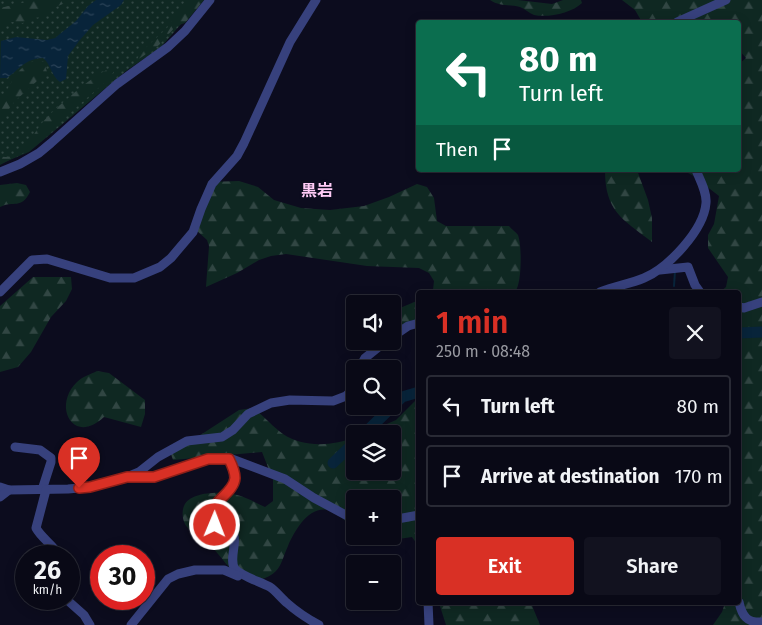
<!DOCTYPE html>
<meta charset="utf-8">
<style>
body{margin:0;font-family:"Fira Sans","Noto Sans JP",sans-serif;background:#12121f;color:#f1f3f6;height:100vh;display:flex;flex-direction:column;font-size:19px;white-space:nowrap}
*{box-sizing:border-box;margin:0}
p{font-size:16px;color:#999aa1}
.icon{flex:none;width:28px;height:28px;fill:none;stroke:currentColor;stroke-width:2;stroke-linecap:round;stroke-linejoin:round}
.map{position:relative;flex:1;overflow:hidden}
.details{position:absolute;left:416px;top:290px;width:325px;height:315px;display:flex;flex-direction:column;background:#090916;border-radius:5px;box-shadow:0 2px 12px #0003,0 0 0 1px #292a35}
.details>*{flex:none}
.banner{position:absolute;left:416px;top:20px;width:325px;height:152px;border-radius:5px;box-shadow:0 2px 12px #0003,0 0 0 1px #292a35;background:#0b6e4f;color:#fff;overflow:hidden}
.buttons{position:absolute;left:346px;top:295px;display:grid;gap:10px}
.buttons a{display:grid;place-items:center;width:55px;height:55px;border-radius:5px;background:#090916;box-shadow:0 2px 12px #0003,0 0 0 1px #292a35;font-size:25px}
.speed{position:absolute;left:15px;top:545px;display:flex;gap:10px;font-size:25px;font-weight:700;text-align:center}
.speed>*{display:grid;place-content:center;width:65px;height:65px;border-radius:50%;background:#090916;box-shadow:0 2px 12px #0003,0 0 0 1px #292a35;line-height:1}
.speed small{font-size:12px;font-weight:400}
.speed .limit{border:8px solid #d22;background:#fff;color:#111}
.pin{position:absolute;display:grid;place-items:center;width:42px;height:42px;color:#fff;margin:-51px -21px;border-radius:50% 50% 50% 0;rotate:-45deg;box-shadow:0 0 5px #0007}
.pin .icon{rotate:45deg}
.me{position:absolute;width:55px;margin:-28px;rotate:1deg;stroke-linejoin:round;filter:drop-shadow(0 0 4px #0008)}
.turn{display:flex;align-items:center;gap:18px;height:105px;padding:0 20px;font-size:22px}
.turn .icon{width:65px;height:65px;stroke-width:2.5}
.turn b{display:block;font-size:35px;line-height:42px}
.then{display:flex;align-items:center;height:48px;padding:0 20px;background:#0003;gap:10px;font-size:19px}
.round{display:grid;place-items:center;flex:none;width:52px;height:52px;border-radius:5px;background:#12121f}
.head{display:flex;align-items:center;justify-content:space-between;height:85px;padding:0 20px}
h1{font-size:30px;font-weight:600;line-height:38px;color:#d93025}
.button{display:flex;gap:10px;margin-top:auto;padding:10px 20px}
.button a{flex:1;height:58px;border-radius:5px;background:#d93025;color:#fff;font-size:20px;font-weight:600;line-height:58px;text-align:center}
.button a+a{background:#12121f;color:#f1f3f6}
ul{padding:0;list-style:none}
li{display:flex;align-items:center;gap:15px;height:62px;margin:0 10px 8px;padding:0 10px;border:2px solid #292a35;border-radius:5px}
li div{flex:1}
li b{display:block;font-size:19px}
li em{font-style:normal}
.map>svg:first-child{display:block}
</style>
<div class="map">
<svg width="762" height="625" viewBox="0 0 762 625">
<defs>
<pattern id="grass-dots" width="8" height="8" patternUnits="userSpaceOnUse" patternTransform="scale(1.25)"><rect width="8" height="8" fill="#0f2822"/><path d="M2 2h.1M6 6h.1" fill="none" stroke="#314643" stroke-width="1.8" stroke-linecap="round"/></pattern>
<pattern id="forest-firs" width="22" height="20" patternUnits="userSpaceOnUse" patternTransform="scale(1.25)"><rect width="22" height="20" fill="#0f2822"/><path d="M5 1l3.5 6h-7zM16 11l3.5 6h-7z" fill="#314643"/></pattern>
<pattern id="water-ripples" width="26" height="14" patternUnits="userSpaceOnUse" patternTransform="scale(1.25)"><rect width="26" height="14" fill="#08243a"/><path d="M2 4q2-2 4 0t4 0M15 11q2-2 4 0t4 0" fill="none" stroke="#2b4358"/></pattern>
</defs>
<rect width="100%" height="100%" fill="#0c0c1e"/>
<polygon fill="url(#grass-dots)" points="0,0 202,0 161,47 126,71 29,152 0,164"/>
<g fill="url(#forest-firs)">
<polygon points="35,0 79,0 65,3 51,9 43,17 32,18 23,23 11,22 0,27 0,8"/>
<polygon points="186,0 204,0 185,23 176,26 159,45 136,61 141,52 167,28"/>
<path d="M490 0H518L552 4 563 0H581L582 3C572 13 548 18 534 15 529 13 525 9 520 7 510 4 500 7 490 0Z"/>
<polygon points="622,0 762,0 762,625 713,625 722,612 725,603 739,602 739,537 741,525 739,501 739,292 720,292 726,287 728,277 708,248 708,235 714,224 719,196 692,175 682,170 739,170 739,64 746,58 739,50 739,22 642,22 635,10"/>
<path d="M36 60 44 62 47 72 15 101 0 121V99C15 82 13 69 36 60Z"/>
<path d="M112 68 114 71 110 78 34 144 29 150 0 165V156C7 159 15 155 21 150 30 144 35 131 42 123 53 110 97 71 112 68Z"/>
<path d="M605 170H637L648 200 652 218V242C622 219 605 211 605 170Z"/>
<path d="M239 181 258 187 274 200 301 208 330 210 364 206 389 197 417 184 427 187 434 198 437 221 446 226H509C511 229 516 232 518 235 522 245 522 284 515 292H429L433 290 434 281 429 273 419 268 367 266 286 254 271 256 259 260 237 273 206 287 209 246 207 240 196 230 195 216 208 182Z"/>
<path d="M17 183 26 185 30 192C21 210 14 200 0 207V185Z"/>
<polygon points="33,277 71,277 72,289 66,301 51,317 31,352 18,367 0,372 0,306"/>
<polygon points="419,300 419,327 393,326 393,311"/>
<path d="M97 371 109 373 145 400V414L141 427 104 417C73 446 52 406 77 382 82 377 91 374 97 371Z"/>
<path d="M419 397V547L412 537 371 543 361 537 360 536H392V499H355V532C348 524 339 512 328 510 308 506 294 532 288 546 284 554 282 565 276 571 268 579 259 580 248 582 227 570 223 557 207 542 201 536 193 534 188 528 183 523 181 513 184 506 190 491 223 491 237 495 246 497 256 503 265 507L273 501V480L262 452 173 460 171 454 239 410 253 408C264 416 273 427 283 434 303 448 334 446 355 437V471H392V434H364L396 420Z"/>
<polygon points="439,603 531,603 540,625 446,625"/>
</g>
<path fill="url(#water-ripples)" d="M96 0H124L121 5 93 25 79 41 68 56 66 79 60 82C51 76 51 64 43 58 24 59 20 69 7 78H0L1 41 16 37 47 40 55 38 76 21 88 6Z"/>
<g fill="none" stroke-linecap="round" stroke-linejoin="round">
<polyline stroke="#08243a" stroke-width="2" points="674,286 675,271"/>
<g stroke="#08243a" stroke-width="11">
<polyline points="739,333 762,332"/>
<polyline points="364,434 402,397 419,392"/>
<polyline points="333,463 355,442"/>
</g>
<g stroke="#37417d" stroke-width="9">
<polyline points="677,22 726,0"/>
<polyline points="0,172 20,164 39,153 51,143 117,84 168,47 185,31 210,0"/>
<polyline points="660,270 688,267 695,285 700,292"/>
<polyline points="0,292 32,260 47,259 110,278 134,278 160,267 171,258 193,232 201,209 212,184 237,156 244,143 290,42 316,0"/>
<path d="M600 292C615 286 630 284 644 278 668 268 704 230 706 203 707 192 700 180 696 170"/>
<polyline points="739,307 744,308 762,302"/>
<polyline points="392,337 408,326 419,323"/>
<polyline points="359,369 365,358 386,341"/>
<polyline points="15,447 40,450 51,458 51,462 42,490"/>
<path d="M229 459C246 498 216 488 211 515 213 528 221 528 232 531 239 542 228 559 235 569 241 576 261 582 270 587 276 591 281 598 287 603 297 612 308 619 319 625"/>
<polyline points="133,477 154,477 211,459 232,459 285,479 314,498 355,520"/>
<polyline points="0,487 9,490 68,489 90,487 127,477 139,472 158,457 187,441 222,437 233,430 248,414 271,403 290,400 333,401 346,396 351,391 355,383"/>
<path d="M46 490 36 528C42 539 54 545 59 556"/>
<polyline points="0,497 9,490"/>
<polyline points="392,520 419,515"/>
<polyline points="66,599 84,615 90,625"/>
<polyline points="428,602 429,625"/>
<path d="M739 602C742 616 747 623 762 622"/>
<polyline points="131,625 168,579 178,574 195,570 224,570 238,576"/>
</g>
</g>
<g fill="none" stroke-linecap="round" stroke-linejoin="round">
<g stroke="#8d1f18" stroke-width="12">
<path id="route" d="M79 488 90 487 127 477H154L208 459H229C232 465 235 471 235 478 234 496 199 506 215 525"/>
</g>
<use href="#route" stroke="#d93025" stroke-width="9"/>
</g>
<g text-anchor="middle" stroke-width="5" stroke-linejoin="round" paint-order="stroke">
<g font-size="16" font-weight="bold" fill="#ffcbf6" stroke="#0c0c1e">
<text x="317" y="196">黒岩</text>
</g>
</g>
</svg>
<div class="buttons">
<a><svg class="icon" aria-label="sound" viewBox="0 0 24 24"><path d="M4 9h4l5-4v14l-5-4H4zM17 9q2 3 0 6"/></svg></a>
<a><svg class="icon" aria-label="search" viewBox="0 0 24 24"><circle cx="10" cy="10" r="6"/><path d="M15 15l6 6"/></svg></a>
<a><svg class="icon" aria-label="layers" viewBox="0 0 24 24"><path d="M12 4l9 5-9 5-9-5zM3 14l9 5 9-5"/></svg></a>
<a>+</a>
<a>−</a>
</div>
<div class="speed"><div>26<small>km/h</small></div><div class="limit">30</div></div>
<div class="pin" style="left:79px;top:488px;background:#d93025"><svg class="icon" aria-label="arrive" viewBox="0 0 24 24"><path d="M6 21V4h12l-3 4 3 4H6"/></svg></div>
<svg class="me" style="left:215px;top:525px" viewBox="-20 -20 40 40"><circle r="17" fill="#d93025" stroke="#fff" stroke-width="3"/><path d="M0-11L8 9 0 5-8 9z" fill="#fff"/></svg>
<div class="banner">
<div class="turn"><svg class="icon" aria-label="left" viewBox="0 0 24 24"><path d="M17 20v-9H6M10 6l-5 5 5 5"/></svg><div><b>80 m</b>Turn left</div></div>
<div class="then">Then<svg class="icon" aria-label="arrive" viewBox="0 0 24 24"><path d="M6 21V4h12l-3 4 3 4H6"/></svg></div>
</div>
<section class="details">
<div class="head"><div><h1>1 min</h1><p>250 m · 08:48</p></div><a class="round"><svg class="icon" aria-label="close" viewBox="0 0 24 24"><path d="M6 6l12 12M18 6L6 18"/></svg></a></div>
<ul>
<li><svg class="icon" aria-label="left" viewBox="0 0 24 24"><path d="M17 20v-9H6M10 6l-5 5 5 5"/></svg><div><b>Turn left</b></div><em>80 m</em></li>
<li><svg class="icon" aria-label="arrive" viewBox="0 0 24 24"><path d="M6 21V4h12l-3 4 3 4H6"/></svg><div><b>Arrive at destination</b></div><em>170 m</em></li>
</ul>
<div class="button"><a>Exit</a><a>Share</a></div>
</section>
</div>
